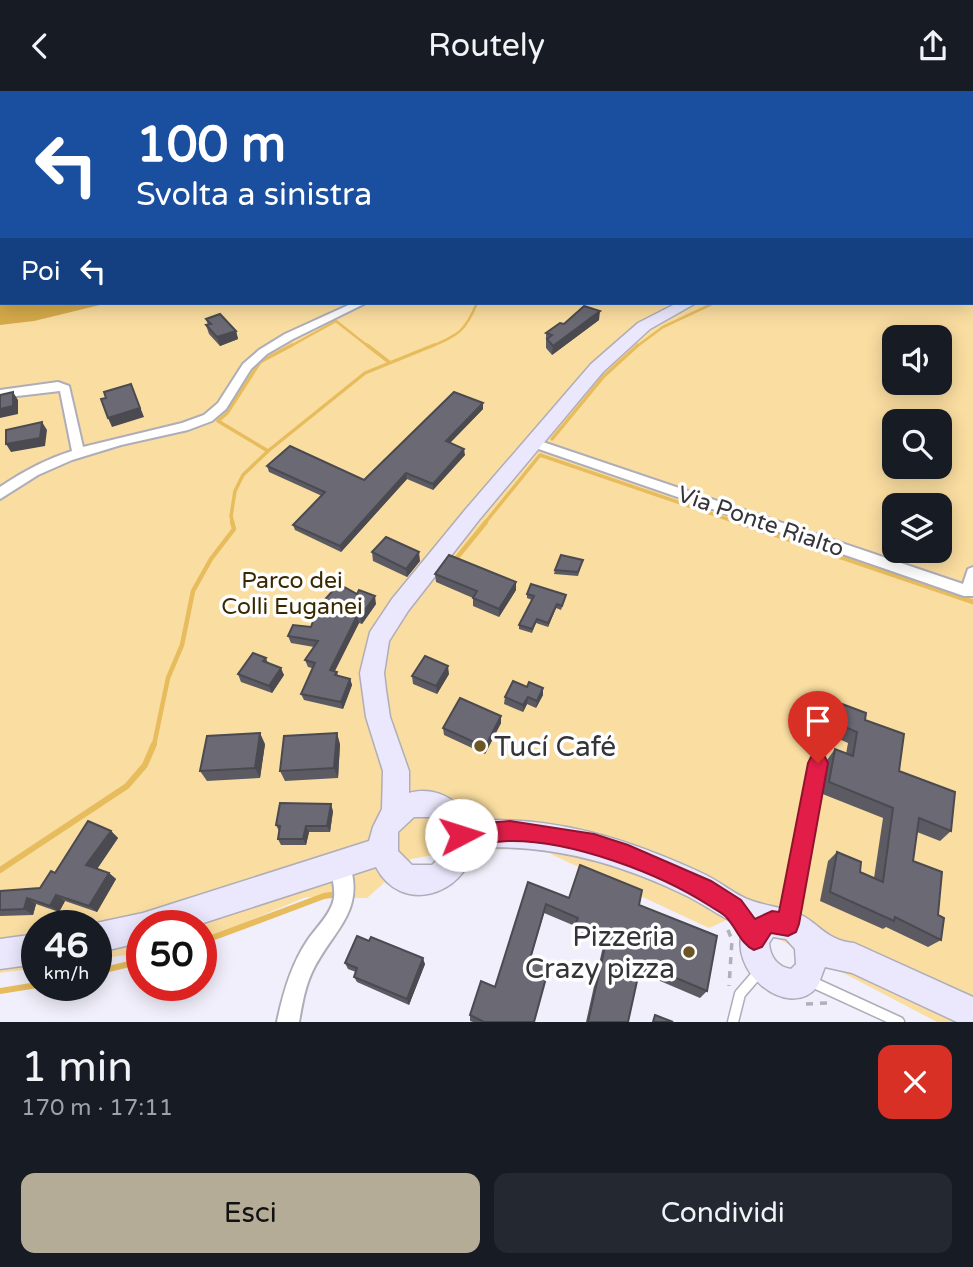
<!DOCTYPE html>
<html lang="it">
<meta charset="utf-8">
<style>
body{margin:0;font-family:"Varela Round",sans-serif;background:#242831;color:#f1f3f6;height:100vh;display:flex;flex-direction:column;font-size:26px;white-space:nowrap}
*{box-sizing:border-box;margin:0}
p{font-size:23px;color:#9ea1a6}
.icon{flex:none;width:38px;height:38px;fill:none;stroke:currentColor;stroke-width:2;stroke-linecap:round;stroke-linejoin:round}
.map{position:relative;height:931px;overflow:hidden}
.panel{display:flex;flex-direction:column;background:#171b24;flex:1}
.panel>*{flex:none}
.guide{position:absolute;left:0px;top:0px;width:973px;height:214px;box-shadow:0 4px 18px #0003;background:#1a4fa0;color:#fff;overflow:hidden}
.buttons{position:absolute;left:882px;top:234px;display:grid;gap:14px}
.buttons a{display:grid;place-items:center;width:70px;height:70px;border-radius:14px;background:#171b24;box-shadow:0 4px 18px #0003;font-size:35px}
.speed{position:absolute;left:21px;top:819px;display:flex;gap:14px;font-size:35px;font-weight:700;text-align:center}
.speed>*{display:grid;place-content:center;width:91px;height:91px;border-radius:50%;background:#171b24;box-shadow:0 4px 18px #0003;line-height:1}
.speed small{font-size:18px;font-weight:400}
.speed .limit{border:10px solid #d22;background:#fff;color:#111}
.pin{position:absolute;display:grid;place-items:center;width:60px;height:60px;color:#fff;margin:-72px -30px;border-radius:50% 50% 50% 0;rotate:-45deg;box-shadow:0 0 7px #0007}
.pin .icon{rotate:45deg}
.me{position:absolute;width:77px;margin:-38px;rotate:85deg;stroke-linejoin:round;filter:drop-shadow(0 0 5px #0008)}
.turn{display:flex;align-items:center;gap:24px;height:147px;padding:0 21px;font-size:32px}
.turn .icon{width:91px;height:91px;stroke-width:2.5}
.turn b{display:block;font-size:49px;line-height:60px}
.then{display:flex;align-items:center;height:66px;padding:0 21px;background:#0003;gap:14px;font-size:26px}
.round{display:grid;place-items:center;flex:none;width:74px;height:74px;border-radius:14px;background:#242831}
.overview{display:flex;align-items:center;justify-content:space-between;height:119px;padding:0 21px}
h1{font-size:42px;font-weight:600;line-height:52px}
.action{display:flex;gap:14px;margin-top:auto;padding:14px 21px}
.action a{flex:1;height:80px;border-radius:14px;background:#b5ac98;color:#111;font-size:28px;font-weight:600;line-height:80px;text-align:center}
.action a+a{background:#242831;color:#f1f3f6}
header{display:flex;justify-content:space-between;align-items:center;height:91px;padding:0 21px;background:#171b24;font-size:32px;font-weight:600}
.map>svg:first-child{display:block}
</style>
<header><svg class="icon" aria-label="back" viewBox="0 0 24 24"><path d="M15 5l-7 7 7 7"/></svg>Routely<svg class="icon" aria-label="share" viewBox="0 0 24 24"><path d="M12 15V3M7 8l5-5 5 5M5 13v7h14v-7"/></svg></header>
<div class="map">
<svg width="973" height="931" viewBox="0 0 973 931">
<rect width="100%" height="100%" fill="#f0effb"/>
<path fill="#fadda0" fill-rule="evenodd" d="M0 0H973V931H937L735 825 709 837 540 758 463 759 411 768 367 807 306 806 201 850V835H142V862L96 868V835H37V877L0 882ZM2 2H971V212H2ZM894 247H940V292H894ZM894 331H940V376H894ZM894 415H940V460H894Z"/>
<polygon fill="#d5aa4a" points="0,0 420,0 2,2 2,212 108,212 34,230 0,234"/>
<g fill="none" stroke-linecap="round" stroke-linejoin="round">
<g stroke="#e7bc5d" stroke-width="2.5">
<polyline points="580,0 586,2"/>
<polyline points="487,2 493,0"/>
<polyline points="651,2 654,0"/>
<polyline points="784,2 789,0"/>
<polyline points="289,256 336,230 369,256"/>
<path d="M430 256C458 244 465 241 477 212"/>
<polyline points="636,256 663,236 714,212"/>
</g>
<g stroke="#e7bc5d" stroke-width="3.5">
<polyline points="367,254 389,271"/>
<polyline points="552,348 604,285 638,254"/>
<polyline points="268,360 218,330 227,322 260,271 292,254"/>
<polyline points="233,433 231,425 235,400 243,384 268,360 365,282 434,254"/>
<polyline points="484,433 540,364 742,433"/>
</g>
<g stroke="#e7bc5d" stroke-width="4.5">
<polyline points="737,431 973,511"/>
<polyline points="455,469 486,431"/>
<polyline points="154,654 168,587 182,554 193,500 211,468 234,438 232,431"/>
</g>
<g stroke="#e7bc5d" stroke-width="6">
<polyline points="0,779 127,695 145,674 154,653"/>
<polyline points="201,851 324,805 338,803"/>
<polyline points="96,881 142,870"/>
<polyline points="0,900 37,894"/>
</g>
<g stroke="#aeadb8" stroke-width="11">
<polyline id="lane-far1" points="821,654 823,645"/>
</g>
<g stroke="#aeadb8" stroke-width="13">
<g id="lane">
<polyline points="789,829 822,653"/>
<polyline points="812,891 899,931"/>
<polyline points="733,931 740,903 759,881"/>
</g>
</g>
<g stroke="#aeadb8" stroke-width="4">
<g id="street">
<rect x="473" y="0" width="6" height="2"/>
<path d="M353 212H366L293 248 267 263 251 278 226 318 212 330 188 339 121 354 72 369 38 384 0 408V396C22 381 46 368 72 360L60 300 0 307V299L58 291 69 295 83 356 182 332 204 324 218 312 243 273 259 259 285 243Z"/>
<polygon points="534,348 963,493 968,478 973,476 973,505 964,505 530,355 528,352"/>
<path d="M340 764 347 766C368 819 334 837 313 879 305 895 302 914 299 931H277C283 902 291 874 307 850 315 838 327 827 332 814 339 798 327 781 333 766Z"/>
</g>
</g>
<g stroke="#aeadb8" stroke-width="3">
<g id="secondary">
<polygon points="971,47 973,47 971,54"/>
<path d="M677 212H696L650 238 603 281 479 429 408 520 389 550 384 582 386 599 390 626 409 680V702C433 695 459 707 469 730 554 724 629 748 706 784 720 791 733 802 747 808 762 814 779 816 794 821 818 829 823 849 854 852L973 906V931H957L852 882 825 876C822 882 820 891 817 896 788 931 725 879 744 836 723 828 707 815 687 805 620 772 550 752 474 757 464 805 401 824 376 776L194 835H142V851L96 862V835H90L96 832 143 822 369 750 373 736 382 718 383 680 366 626 360 582 370 541 392 508 465 419 591 273 638 232ZM414 726H431L446 741V760L432 774H412L398 760V741ZM773 846 786 848 795 858 796 873 791 878C777 876 770 865 769 852Z"/>
<polygon points="37,843 37,873 0,878 0,848"/>
</g>
</g>
<g stroke="#b0b0b9" stroke-width="2" stroke-dasharray="2.5 2.5" stroke-linecap="butt">
<polyline points="77,0 85,2"/>
<polyline points="17,2 20,0"/>
</g>
<g stroke="#b0b0b9" stroke-width="3.5" stroke-dasharray="7 7" stroke-linecap="butt">
<polyline points="728,839 732,849 729,895"/>
<polyline points="806,913 827,912"/>
</g>
<use href="#lane-far1" stroke="#fff" stroke-width="8"/>
<use href="#lane" stroke="#fff" stroke-width="10"/>
<use href="#street" fill="#fff" fill-rule="evenodd"/>
<use href="#secondary" fill="#ebe8fd" fill-rule="evenodd"/>
</g>
<g fill="#5c5b64">
<polygon points="877,0 973,0 973,46 971,46 971,2 886,2"/>
<polygon points="206,228 236,240 238,248 220,255 209,243 206,234 208,234"/>
<polygon points="599,229 552,264 546,257 546,242 564,233"/>
<polygon points="483,312 483,318 450,352 465,364 433,399 407,388 341,461 295,439 293,434 322,405 269,381 267,375 364,389"/>
<polygon points="372,461 420,470 407,486 373,470"/>
<polygon points="583,469 578,485 554,483 555,479"/>
<polygon points="435,483 516,491 516,499 499,526 473,515 473,507 436,491"/>
<polygon points="527,503 566,504 561,519 556,517 548,536 536,532 532,542 519,538 519,534 532,509 527,507"/>
<polygon points="376,513 362,533 359,532 334,580 337,581 338,585 350,588 352,594 343,618 304,609 301,603 312,577 308,576 305,569 314,556 291,552 288,545 311,536"/>
<polygon points="266,567 268,572 284,584 272,602 241,591 238,583"/>
<polygon points="449,583 437,603 413,593 412,585"/>
<polygon points="543,604 536,617 527,613 523,621 504,613 505,606"/>
<polygon points="842,613 865,629 899,680 951,740 940,750 917,741 913,770 938,824 941,849 928,856 886,836 883,838 820,810 828,770 837,761 860,781 874,787 883,727 820,702 827,669 835,658 846,663 848,652 830,644 834,624"/>
<polygon points="501,625 501,632 485,663 444,644 443,637"/>
<polygon points="265,653 260,687 207,690 200,680"/>
<polygon points="340,653 338,687 285,690 280,680"/>
<polygon points="333,720 330,741 309,741 306,754 281,754 278,748 279,740 276,734"/>
<polygon points="111,740 118,747 97,778 109,782 116,788 97,821 65,810 59,821 36,813 33,824 0,825 0,800 40,797 55,782"/>
<polygon points="528,791 569,807 639,814 707,900 700,907 639,881 628,931 586,931 603,855 573,842 575,835 544,822 530,869 534,931 473,931 470,930 470,924 495,896"/>
<polygon points="345,872 425,873 409,914 357,891 354,886 356,881 348,878"/>
</g>
<g fill="#4b4a51">
<polygon points="600,220 599,229 552,264 553,255"/>
<polygon points="236,240 238,248 220,255 217,246"/>
<polygon points="131,293 144,326 112,336 108,327"/>
<polygon points="13,301 18,309 18,323 0,327 0,318"/>
<polygon points="483,312 483,318 446,356 446,350"/>
<polygon points="42,331 47,339 45,355 11,361 6,353"/>
<polygon points="464,358 465,364 433,399 433,393"/>
<polygon points="406,382 407,388 341,461 340,455"/>
<polygon points="419,461 420,470 407,486 406,478"/>
<polygon points="516,491 516,499 499,526 499,518"/>
<polygon points="375,505 376,513 362,533 360,526"/>
<polygon points="557,513 556,517 548,536 548,532"/>
<polygon points="357,525 359,532 332,586 330,579"/>
<polygon points="448,575 449,583 437,603 436,595"/>
<polygon points="281,577 284,584 272,602 269,595"/>
<polygon points="350,588 352,594 343,618 341,611"/>
<polygon points="543,597 543,604 536,617 537,610"/>
<polygon points="528,606 527,613 523,621 523,614"/>
<polygon points="501,625 501,632 485,663 485,656"/>
<polygon points="260,642 265,653 260,687 255,677"/>
<polygon points="337,642 340,653 338,687 334,677"/>
<polygon points="331,713 333,720 330,741 327,735"/>
<polygon points="306,735 309,741 306,754 303,748"/>
<polygon points="111,740 118,747 95,781 86,774"/>
<polygon points="109,782 116,788 97,821 89,815"/>
<polygon points="56,804 65,810 59,821 50,815"/>
<polygon points="27,807 36,813 33,824 24,818"/>
<polygon points="546,813 544,822 528,876 530,868"/>
<polygon points="423,867 425,873 409,914 407,908"/>
</g>
<g fill="#6b6a74" stroke="#4b4a51" stroke-width="2">
<polygon points="890,0 973,0 973,40 972,40 971,43 971,2 889,2"/>
<polygon points="584,215 600,220 553,255 547,248 552,244 546,242 560,232 564,233"/>
<polygon points="220,223 236,240 217,246 206,234 211,233 206,228"/>
<polygon points="131,293 140,317 108,327 101,308 106,307 104,301"/>
<polygon points="13,301 13,315 0,318 0,304"/>
<polygon points="454,301 483,312 446,350 464,358 433,393 406,382 340,455 293,434 325,401 267,375 290,355 364,389"/>
<polygon points="42,331 40,347 6,353 6,339"/>
<polygon points="386,446 419,461 406,478 372,461"/>
<polygon points="449,464 516,491 499,518 473,507 477,500 435,483"/>
<polygon points="561,464 583,469 578,481 555,479"/>
<polygon points="339,493 357,503 359,499 375,505 360,526 357,525 330,579 337,581 335,584 350,588 341,611 301,603 315,572 305,569 318,550 288,545 293,534 311,536 318,516"/>
<polygon points="531,493 566,504 562,515 557,513 548,532 537,528 532,538 519,534 534,505 527,503"/>
<polygon points="253,562 266,567 263,570 281,577 269,595 238,583"/>
<polygon points="425,565 448,575 436,595 412,585"/>
<polygon points="513,590 527,596 529,591 543,597 537,610 528,606 523,614 505,606"/>
<polygon points="460,607 501,625 485,656 443,637"/>
<polygon points="842,613 866,622 865,629 904,643 899,680 955,701 951,740 919,727 913,770 942,781 938,824 944,827 941,849 895,826 894,830 830,801 837,761 861,771 860,781 883,791 893,717 829,691 835,658 853,665 857,641 838,633"/>
<polygon points="260,642 255,677 200,680 207,645"/>
<polygon points="337,642 334,677 280,680 284,645"/>
<polygon points="280,712 331,713 327,735 306,735 303,748 278,748 280,735 276,734"/>
<polygon points="88,730 111,740 86,774 109,782 89,815 56,804 50,815 27,807 24,818 0,819 0,800 40,797 51,780 55,782"/>
<polygon points="580,774 642,799 639,814 717,845 707,900 641,872 628,931 588,931 607,847 575,834 578,827 546,813 530,868 549,876 534,931 484,931 470,924 481,890 495,896 528,791 569,807"/>
<polygon points="357,845 369,850 371,846 423,867 407,908 354,886 357,877 345,872"/>
<polygon points="655,924 673,931 653,931"/>
</g>
<path fill="#e11d48" stroke="#92132f" stroke-width="2" d="M818 663 825 666 828 672 799 833 796 841 788 845 771 842 762 856 754 859C741 853 737 838 727 827 723 822 716 819 710 815 659 782 571 749 509 750 493 751 477 753 461 754L454 751 451 744 454 737 461 734 510 730 594 743 628 754 711 790 741 809 755 828 772 820 779 821 808 672 811 666Z"/>
<g fill="#6c5626" stroke="#fefefe" stroke-width="2.5">
<circle cx="480" cy="655" r="7"/>
<circle cx="689" cy="861" r="7"/>
</g>
<g text-anchor="middle" stroke-width="7" stroke-linejoin="round" paint-order="stroke">
<g font-size="23" fill="#353539" stroke="#fefefe">
<text transform="translate(761 430) rotate(19)" y="8">Via Ponte Rialto</text>
</g>
<g font-size="23" fill="#3a2900" stroke="#fefefe">
<text x="292" y="497">Parco dei<tspan x="292" dy="26">Colli Euganei</tspan></text>
</g>
<g font-size="28" fill="#353539" stroke="#fefefe" text-anchor="start">
<text x="494" y="665">Tucí Café</text>
<text x="675" y="855" text-anchor="end">Pizzeria<tspan x="675" dy="32">Crazy pizza</tspan></text>
</g>
</g>
</svg>
<div class="buttons">
<a><svg class="icon" aria-label="sound" viewBox="0 0 24 24"><path d="M4 9h4l5-4v14l-5-4H4zM17 9q2 3 0 6"/></svg></a>
<a><svg class="icon" aria-label="search" viewBox="0 0 24 24"><circle cx="10" cy="10" r="6"/><path d="M15 15l6 6"/></svg></a>
<a><svg class="icon" aria-label="layers" viewBox="0 0 24 24"><path d="M12 4l9 5-9 5-9-5zM3 14l9 5 9-5"/></svg></a>
</div>
<div class="speed"><div>46<small>km/h</small></div><div class="limit">50</div></div>
<div class="pin" style="left:818px;top:672px;background:#d93025"><svg class="icon" aria-label="arrive" viewBox="0 0 24 24"><path d="M6 21V4h12l-3 4 3 4H6"/></svg></div>
<svg class="me" style="left:461px;top:744px" viewBox="-20 -20 40 40"><circle r="19" fill="#fff"/><path d="M0-13L10 11 0 6-10 11z" fill="#e11d48"/></svg>
<div class="guide">
<div class="turn"><svg class="icon" aria-label="left" viewBox="0 0 24 24"><path d="M17 20v-9H6M10 6l-5 5 5 5"/></svg><div><b>100 m</b>Svolta a sinistra</div></div>
<div class="then">Poi<svg class="icon" aria-label="left" viewBox="0 0 24 24"><path d="M17 20v-9H6M10 6l-5 5 5 5"/></svg></div>
</div>
</div>
<section class="panel">
<div class="overview"><div><h1>1 min</h1><p>170 m · 17:11</p></div><a class="round" style="background:#d93025;color:#fff"><svg class="icon" aria-label="close" viewBox="0 0 24 24"><path d="M6 6l12 12M18 6L6 18"/></svg></a></div>
<div class="action"><a>Esci</a><a>Condividi</a></div>
</section>
